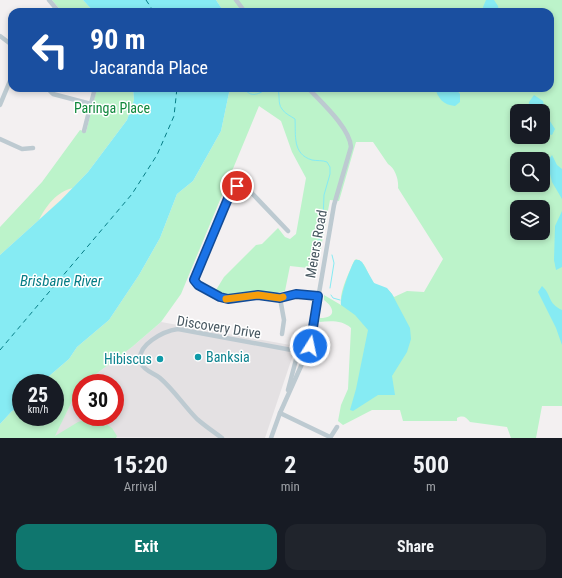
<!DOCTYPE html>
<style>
body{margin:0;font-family:"Roboto Condensed",sans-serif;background:#20242c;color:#f1f3f6;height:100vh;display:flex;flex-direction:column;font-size:15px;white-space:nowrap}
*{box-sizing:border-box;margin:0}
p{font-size:13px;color:#9ea1a6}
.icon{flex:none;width:22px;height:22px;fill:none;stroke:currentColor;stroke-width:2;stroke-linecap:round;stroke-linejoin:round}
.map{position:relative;height:438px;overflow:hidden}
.drawer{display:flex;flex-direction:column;background:#171b24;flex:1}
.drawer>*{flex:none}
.banner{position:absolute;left:8px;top:8px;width:546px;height:84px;border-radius:12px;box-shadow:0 2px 6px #0003;background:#1a4fa0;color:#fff;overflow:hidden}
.fabs{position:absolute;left:510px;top:104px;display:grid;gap:8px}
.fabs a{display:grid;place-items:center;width:40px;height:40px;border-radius:8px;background:#171b24;box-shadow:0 2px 6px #0003;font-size:20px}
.speed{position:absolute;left:12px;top:374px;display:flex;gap:8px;font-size:20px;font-weight:700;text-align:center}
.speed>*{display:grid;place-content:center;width:52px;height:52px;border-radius:50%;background:#171b24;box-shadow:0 2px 6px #0003;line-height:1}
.speed small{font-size:10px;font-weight:400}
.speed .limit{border:6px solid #d22;background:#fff;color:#111}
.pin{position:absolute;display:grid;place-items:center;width:34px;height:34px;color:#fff;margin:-17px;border:2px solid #fff;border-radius:50%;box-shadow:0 1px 4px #0007}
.me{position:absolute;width:44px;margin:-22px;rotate:10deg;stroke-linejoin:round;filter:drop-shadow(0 0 3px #0008)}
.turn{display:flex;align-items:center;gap:14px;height:84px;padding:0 16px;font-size:18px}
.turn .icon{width:52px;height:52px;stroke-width:2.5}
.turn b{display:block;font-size:28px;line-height:34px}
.eta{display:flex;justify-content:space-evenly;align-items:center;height:68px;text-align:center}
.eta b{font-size:24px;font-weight:700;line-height:28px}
.action{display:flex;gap:8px;margin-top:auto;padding:8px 16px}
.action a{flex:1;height:46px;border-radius:12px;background:#0f766e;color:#fff;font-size:16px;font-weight:700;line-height:46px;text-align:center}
.action a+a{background:#20242c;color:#f1f3f6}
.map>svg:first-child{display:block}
</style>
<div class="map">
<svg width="562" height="438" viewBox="0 0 562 438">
<rect width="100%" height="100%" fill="#f3f0f1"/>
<polygon fill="#e4e1e3" points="161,322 296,346 265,438 54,437 79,387 81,385 81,417 115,417 115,383 84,383 132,347"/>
<g fill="#bcf3ca" fill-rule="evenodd">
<polygon points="52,0 83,0 94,12 62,12"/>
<path d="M216 0H562V406H542L536 438H511L507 427 470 422C466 417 463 415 457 418V421H403L400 410H372L343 425 338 421 341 405 348 389 351 328C342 320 331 321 319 322L320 318C336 318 335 308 324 300V295L341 305C339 292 349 273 354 261L356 259C367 262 367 275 373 282 380 289 387 285 394 297L407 291 424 292 443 259 398 188C399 180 395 168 388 164L373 142H356L339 201 330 200 317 269 290 266 285 291 276 293 257 291 228 295 216 290 224 277 256 245 262 244 278 228 285 237 290 239 296 234 306 178 292 152 281 121 259 106 181 294 161 322 132 347 84 383H81L55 436 78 422 90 418 101 421 112 428 117 436 116 438H0V424L12 411 21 407V417H55V383H41L69 359 77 347 109 320 139 275 160 238 177 194 193 181 221 131 230 88H550V12H224ZM517 111H543V137H517ZM517 159H543V185H517ZM517 207H543V233H517Z"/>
<polygon points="97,88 133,88 134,100 127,120 88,172 61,200 0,255 0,227 42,182 80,130 86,132"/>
</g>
<path fill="#f5ece0" d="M73 188 61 200 39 220C45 207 57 191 73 188Z"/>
<g fill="#86ebf3">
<polygon points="83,0 216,0 224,12 94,12"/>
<polygon points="486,0 494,0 498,6 499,12 484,12 483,7"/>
<polygon points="133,88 230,88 221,131 193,181 177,194 160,238 139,275 109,320 77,347 69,359 41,383 21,383 21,407 12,411 0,424 0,255 61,200 88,172 127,120 134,100"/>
<path d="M435 88H455L460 94V102L455 106C443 105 438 98 435 88Z"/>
<polygon points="534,95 543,101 546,115 555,129 552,135 548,134 543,129 543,111 528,111 529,102"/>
<polygon points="552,155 557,165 562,169 562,199 552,182 547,162"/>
<polygon points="562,211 562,267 556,270 554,260 555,226"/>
<path d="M355 260H359L362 262 374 283 387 288 392 294 410 328 411 339 407 352 392 376 395 395H378L353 411 350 410 356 389 368 330 355 315 341 305C340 296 350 268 355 260Z"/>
<path d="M542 286C552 295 547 303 562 310V345L556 328 538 292Z"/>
</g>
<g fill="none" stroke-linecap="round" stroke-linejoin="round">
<g stroke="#86ebf3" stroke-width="1">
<path d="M244 88C251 99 259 94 268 88"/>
<path d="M277 88C281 94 277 103 282 109 285 114 291 116 295 119 296 135 292 154 312 160 317 161 322 160 327 162L330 167V174L324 195 323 219 318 245"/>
<polyline points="330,288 334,263 332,255"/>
<polyline points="331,295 333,298 340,300"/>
</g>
<g stroke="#067d86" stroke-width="1" stroke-dasharray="5 4" stroke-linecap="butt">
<polyline points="146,0 154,12"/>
<polyline points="0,350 132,194 157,155 174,116 177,88"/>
</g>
<g stroke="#bdcad1" stroke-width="4.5">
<polyline points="49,0 59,12"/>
<polyline points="236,0 245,12"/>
<polyline points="0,36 12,45"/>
<polyline points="47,88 53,94 91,104"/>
<polyline points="0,105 12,76"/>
<polyline points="84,131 95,88"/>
<polyline points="0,139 22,149 33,148"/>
<path d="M288 231 246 187C241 183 236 185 232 189L194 280 197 284 220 297 228 299 258 295 280 298 296 294 318 296"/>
<polyline points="280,298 284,320 282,334"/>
<polyline points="280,413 330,437"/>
<path d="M222 438C214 432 205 426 197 419 184 406 174 390 160 378 154 373 144 371 141 363 135 345 164 331 178 329L297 351 298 352 288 390"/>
<path d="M271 438 280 413 310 346 334 205 351 147C350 128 321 102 308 88"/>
<polyline points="330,438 337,427"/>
</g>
</g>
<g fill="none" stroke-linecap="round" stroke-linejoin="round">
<g stroke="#114b97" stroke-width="10">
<polyline id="route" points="237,186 232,189 194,280 198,285 220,297 228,299 258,295 280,298 296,294 318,296 310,346"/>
</g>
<use href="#route" stroke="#1a73e8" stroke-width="7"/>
<polyline stroke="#f59e0b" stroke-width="7" points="226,299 258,295 280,298 283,297"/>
</g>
<g fill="#0f9aa8" stroke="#fff" stroke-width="1.5">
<circle cx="198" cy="357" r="4"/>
<circle cx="160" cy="359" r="4"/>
</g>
<g text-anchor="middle" stroke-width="3" stroke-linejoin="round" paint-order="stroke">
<g font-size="14" fill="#10883c" stroke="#fff">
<text x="112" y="113">Paringa Place</text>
</g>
<g font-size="14" fill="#475760" stroke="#fff">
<text transform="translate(316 244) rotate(-80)" y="5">Meiers Road</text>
<text transform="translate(219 327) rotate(9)" y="5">Discovery Drive</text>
</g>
<g font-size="14" fill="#0d838f" stroke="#fff" text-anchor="start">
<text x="206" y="362">Banksia</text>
<text x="152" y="364" text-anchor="end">Hibiscus</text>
</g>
<g font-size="15" font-style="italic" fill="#067d86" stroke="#fff">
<text x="61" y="286">Brisbane River</text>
</g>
</g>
</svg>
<div class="fabs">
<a><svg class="icon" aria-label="sound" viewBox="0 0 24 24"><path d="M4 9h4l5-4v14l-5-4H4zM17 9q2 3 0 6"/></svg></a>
<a><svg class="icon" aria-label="search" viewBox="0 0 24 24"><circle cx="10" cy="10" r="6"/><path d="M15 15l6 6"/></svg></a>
<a><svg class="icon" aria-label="layers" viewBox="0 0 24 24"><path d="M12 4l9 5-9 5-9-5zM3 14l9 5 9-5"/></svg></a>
</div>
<div class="speed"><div>25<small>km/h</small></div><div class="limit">30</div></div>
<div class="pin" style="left:237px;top:186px;background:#d93025"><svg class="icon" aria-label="arrive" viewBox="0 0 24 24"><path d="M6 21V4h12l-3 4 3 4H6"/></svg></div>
<svg class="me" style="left:310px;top:346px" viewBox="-20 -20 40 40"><circle r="17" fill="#1a73e8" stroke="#fff" stroke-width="3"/><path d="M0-11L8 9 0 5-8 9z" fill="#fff"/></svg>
<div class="banner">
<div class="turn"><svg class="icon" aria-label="left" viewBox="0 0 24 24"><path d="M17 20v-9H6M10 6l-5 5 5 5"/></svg><div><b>90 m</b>Jacaranda Place</div></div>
</div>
</div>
<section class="drawer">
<div class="eta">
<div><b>15:20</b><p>Arrival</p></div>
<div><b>2</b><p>min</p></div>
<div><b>500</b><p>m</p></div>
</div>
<div class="action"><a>Exit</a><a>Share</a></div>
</section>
